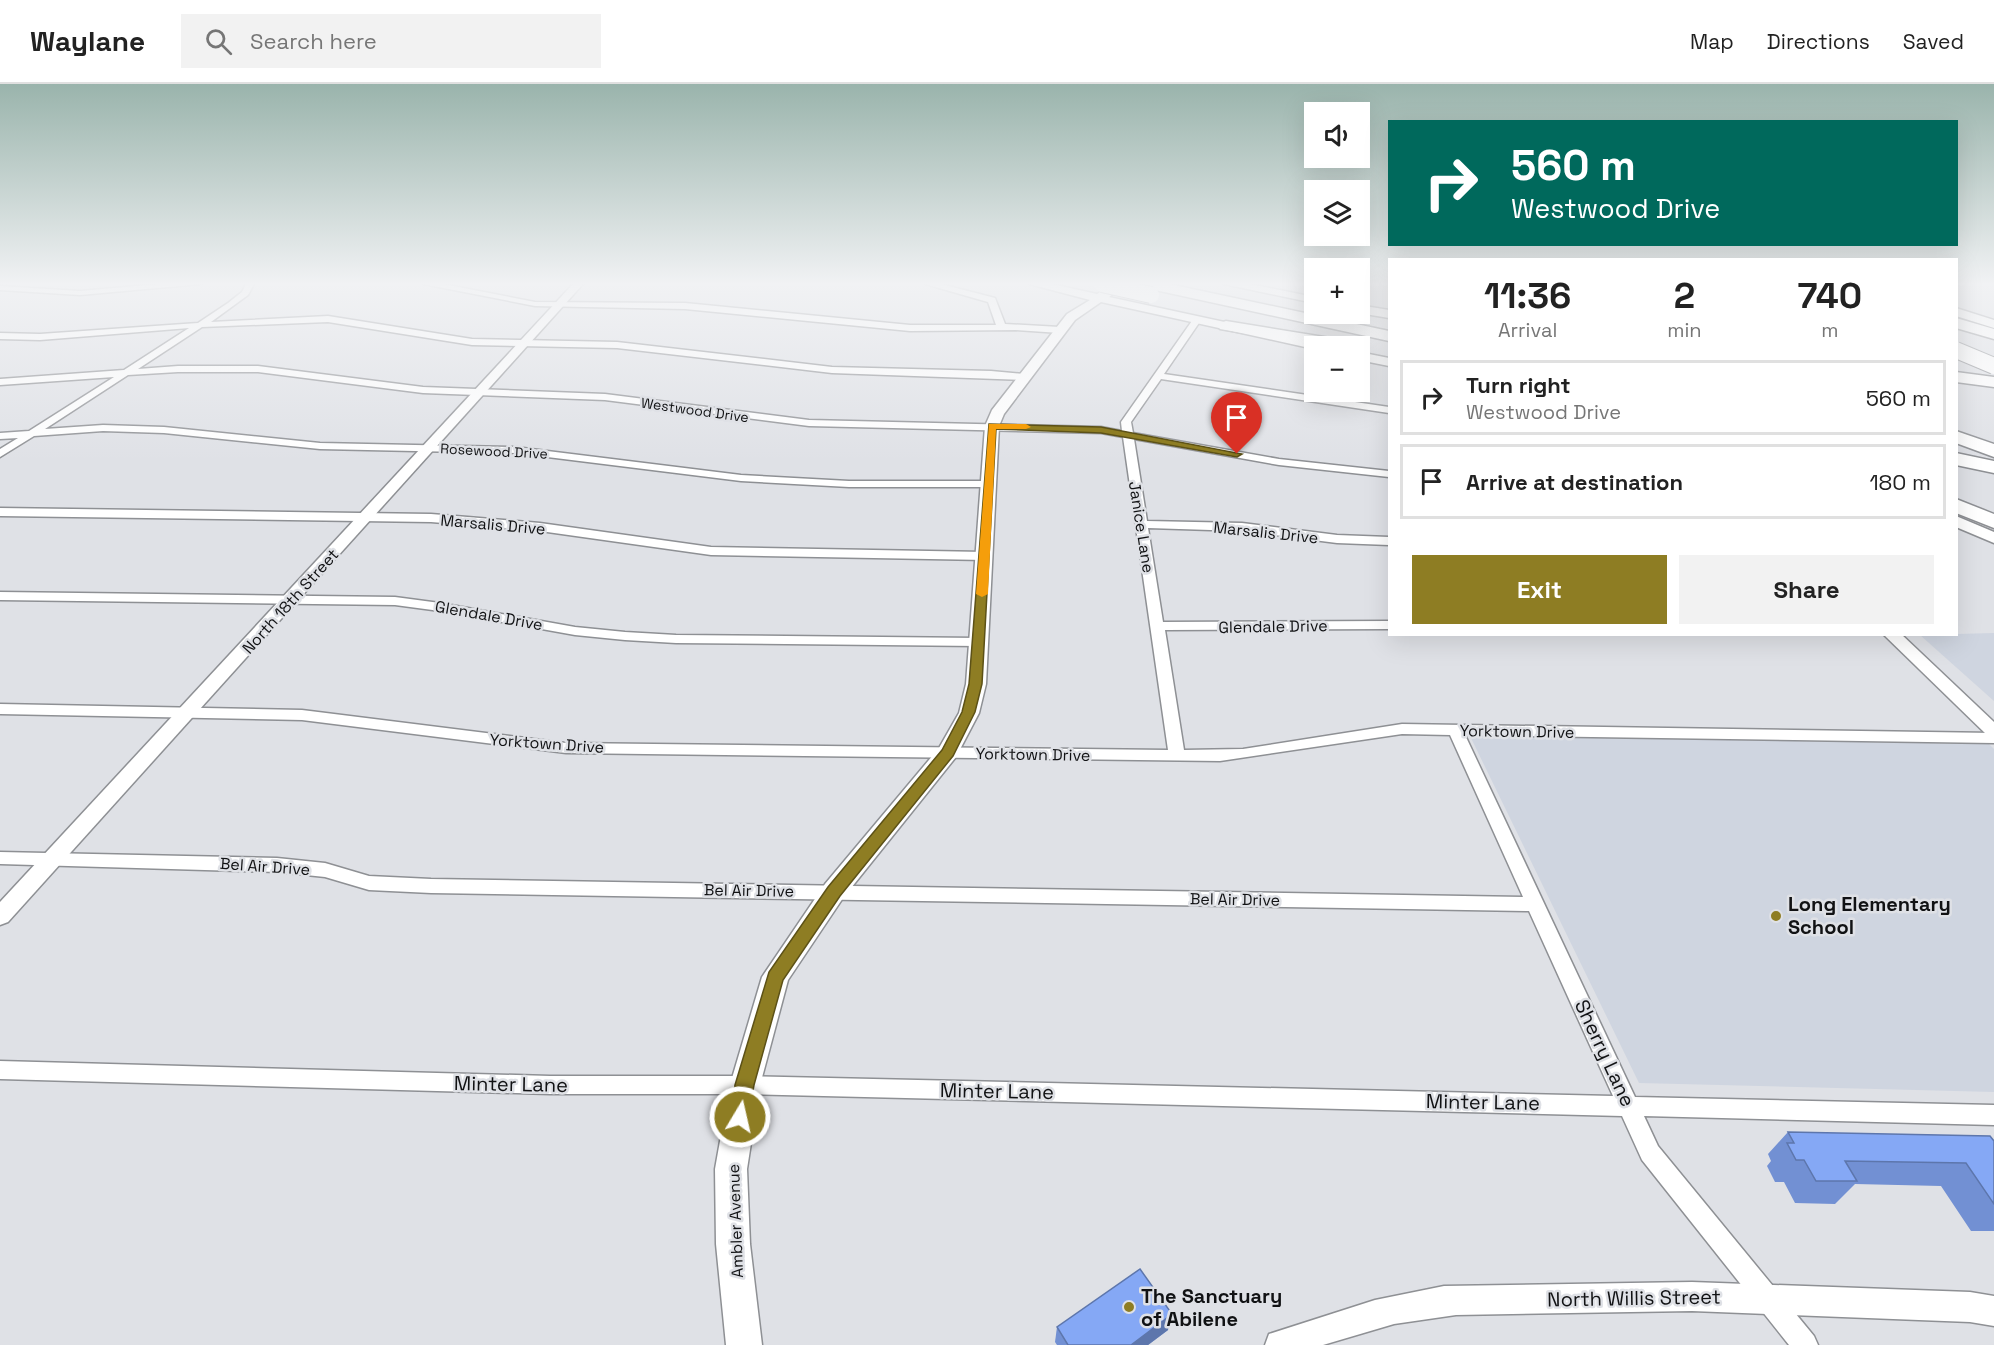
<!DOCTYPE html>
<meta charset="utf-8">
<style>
body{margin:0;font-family:"Space Grotesk",sans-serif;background:#f2f2f2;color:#222;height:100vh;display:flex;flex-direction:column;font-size:22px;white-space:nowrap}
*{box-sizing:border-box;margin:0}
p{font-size:20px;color:#767676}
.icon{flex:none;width:33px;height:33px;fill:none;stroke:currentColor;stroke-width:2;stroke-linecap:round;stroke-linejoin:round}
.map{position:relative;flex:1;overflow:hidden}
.drawer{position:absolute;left:1388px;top:174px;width:570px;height:378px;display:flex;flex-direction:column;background:#fff;border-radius:0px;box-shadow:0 6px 24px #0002}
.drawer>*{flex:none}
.hud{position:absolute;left:1388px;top:36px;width:570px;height:126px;border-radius:0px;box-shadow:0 6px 24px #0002;background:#00695c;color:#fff;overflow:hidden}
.buttons{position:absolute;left:1304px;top:18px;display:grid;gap:12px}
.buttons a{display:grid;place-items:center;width:66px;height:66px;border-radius:0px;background:#fff;box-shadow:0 6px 24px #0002;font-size:30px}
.pin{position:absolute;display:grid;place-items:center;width:51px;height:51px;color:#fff;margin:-62px -26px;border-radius:50% 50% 50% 0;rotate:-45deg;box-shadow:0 0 6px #0007}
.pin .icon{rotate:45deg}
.me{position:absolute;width:66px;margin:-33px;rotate:9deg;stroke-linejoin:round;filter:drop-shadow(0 0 4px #0008)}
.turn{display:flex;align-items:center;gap:21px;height:126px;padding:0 24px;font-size:27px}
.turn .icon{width:78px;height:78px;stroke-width:2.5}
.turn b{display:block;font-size:42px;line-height:51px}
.eta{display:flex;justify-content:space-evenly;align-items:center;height:102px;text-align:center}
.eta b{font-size:36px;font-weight:600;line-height:42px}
.primary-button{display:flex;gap:12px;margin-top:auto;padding:12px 24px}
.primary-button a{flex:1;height:69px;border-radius:0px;background:#8e7d23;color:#fff;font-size:24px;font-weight:600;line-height:69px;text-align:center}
.primary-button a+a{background:#f2f2f2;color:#222}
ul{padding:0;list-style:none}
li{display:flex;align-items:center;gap:18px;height:75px;margin:0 12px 9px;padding:0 12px;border:3px solid #e0e0e0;border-radius:0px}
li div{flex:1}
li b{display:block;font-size:22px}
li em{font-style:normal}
header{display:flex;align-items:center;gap:36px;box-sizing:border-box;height:84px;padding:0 30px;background:#fff;border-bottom:2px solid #e0e0e0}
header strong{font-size:28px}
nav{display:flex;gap:33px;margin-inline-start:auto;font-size:21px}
.search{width:420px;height:54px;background:#f2f2f2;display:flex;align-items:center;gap:15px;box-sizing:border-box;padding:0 21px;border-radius:0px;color:#767676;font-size:22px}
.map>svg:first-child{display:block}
</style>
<header>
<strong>Waylane</strong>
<div class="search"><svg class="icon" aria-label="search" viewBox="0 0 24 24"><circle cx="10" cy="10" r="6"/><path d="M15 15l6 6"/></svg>Search here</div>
<nav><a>Map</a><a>Directions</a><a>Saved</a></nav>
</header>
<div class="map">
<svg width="1994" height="1261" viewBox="0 0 1994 1261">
<rect width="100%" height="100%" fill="#dfe1e6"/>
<g fill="#cfd5e0">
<polygon points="1994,549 1994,617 1920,551 1956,550"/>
<polygon points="1470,652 1989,660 1994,665 1994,1008 1639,999"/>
</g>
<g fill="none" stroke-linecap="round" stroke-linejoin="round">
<g stroke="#8e9094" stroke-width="3">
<g id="minor">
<polygon points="159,200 201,200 80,211 0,206 0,202 80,207"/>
<polygon points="246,200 254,200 248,211 211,238 328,232 472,255 617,258 832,283 991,287 1024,290 1029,293 1024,296 832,289 617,264 472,261 328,238 202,243 138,285 178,282 258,282 423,303 605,310 809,336 1101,343 1122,347 1121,338 1194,234 1197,233 1201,236 1164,290 1389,323 1389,329 1161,295 1131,338 1133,349 1279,375 1389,387 1389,393 1279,381 1134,355 1147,437 1242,439 1337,451 1389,453 1389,461 1337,459 1242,447 1148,444 1163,538 1389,537 1389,545 1165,546 1184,666 1243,665 1402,640 1994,649 1994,659 1465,651 1635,1013 1994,1021 1994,1041 1644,1032 1658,1062 1814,1252 1818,1261 1789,1261 1642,1076 1622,1032 745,1010 550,1010 0,995 0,977 550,992 745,992 1613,1012 1529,827 431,809 369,806 325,793 277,788 0,780 0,768 277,774 325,779 369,792 431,795 1523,813 1450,651 1402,650 1220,677 566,669 302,636 0,630 0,620 302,626 566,659 1168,666 1123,353 1101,349 809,342 605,316 423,309 258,288 178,288 128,291 45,345 103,341 164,343 320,359 515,363 741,391 849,397 988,397 994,400 988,403 849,403 741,397 515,369 320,365 164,349 103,347 34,352 0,373 0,365 18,354 0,355 0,349 29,347 114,293 0,301 0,295 124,286 189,244 40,256 0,255 0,249 40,250 198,239 228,219 242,208"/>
<polygon points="423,200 443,200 535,218 685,219 910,241 996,241 988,218 925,200 941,200 995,214 1005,240 1060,243 1064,246 1060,249 1016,246 910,247 685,225 535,222"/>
<polygon points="0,424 431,430 540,439 711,463 985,468 991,472 985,476 711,471 540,447 431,438 0,432"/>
<polygon points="0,508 395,513 440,519 575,543 625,548 676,551 978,554 985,558 978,562 676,559 625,556 575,551 440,527 395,521 0,516"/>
</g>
</g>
<g stroke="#8e9094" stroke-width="3">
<g id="tertiary">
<polygon points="573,200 583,200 8,838 0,841 0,818"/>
<polygon points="1883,550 1901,550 1994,638 1994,654 1988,652"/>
<polygon points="1692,1198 1970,1208 1994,1212 1994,1242 1970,1238 1692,1227 1456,1231 1394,1240 1323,1261 1265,1261 1269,1250 1375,1216 1444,1202"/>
</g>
</g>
<g stroke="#8e9094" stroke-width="3">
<g id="secondary">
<polygon points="1029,200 1052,200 1097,210 1113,200 1126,200 1109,213 1317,258 1323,262 1314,262 1314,265 1101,218 1075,236 1004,330 999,342 986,600 979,629 956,673 843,814 788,896 760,1001 747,1085 750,1160 762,1261 726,1261 716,1160 715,1085 730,1001 762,893 825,800 939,664 959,629 966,600 985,342 992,326 1067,230 1090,216"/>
<polygon points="1224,200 1250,200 1314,213 1314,219"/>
<polygon points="1359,221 1389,226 1389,234 1359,229"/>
<polygon points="1956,224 1994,236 1994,244 1956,232"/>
<polygon points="1359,268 1389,274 1389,282 1359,276"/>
<polygon points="1956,432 1994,448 1994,459 1956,443"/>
</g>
</g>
<g stroke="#8e9094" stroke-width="3">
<g id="motorway">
<polygon points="1139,200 1169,200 1389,247 1389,257 1146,204"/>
<polygon points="1956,234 1994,245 1994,255 1956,244"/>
<polygon points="1226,237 1349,257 1357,262 1322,262 1220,245 1218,242 1220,239"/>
<polygon points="1956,288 1994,293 1994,303 1956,298"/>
<polygon points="1956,347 1994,360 1994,373 1956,359"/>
<polygon points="1956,369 1994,377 1994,389 1956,381"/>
<polygon points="1956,415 1994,430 1994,444 1956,429"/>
</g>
</g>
<use href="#minor" fill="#fff" fill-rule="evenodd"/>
<use href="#tertiary" fill="#fff" fill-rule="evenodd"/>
<use href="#secondary" fill="#fff" fill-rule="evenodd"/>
<use href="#motorway" fill="#fff" fill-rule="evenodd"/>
<g stroke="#8e9094" stroke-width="18" stroke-linecap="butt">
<g id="motorway-bridge">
<polyline points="1102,200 1151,211"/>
<polyline points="1956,266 1994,282"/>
</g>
</g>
<use href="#motorway-bridge" stroke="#fff" stroke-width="16"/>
</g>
<g fill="#7290d3">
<polygon points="1788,1048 1994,1057 1994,1147 1971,1147 1941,1102 1855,1100 1835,1120 1795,1119 1784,1098 1775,1098 1767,1082 1771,1077 1768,1070"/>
<polygon points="1057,1243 1168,1246 1148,1261 1057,1261 1055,1258"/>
</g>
<polygon fill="#5d76ac" points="1172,1230 1168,1246 1148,1261 1131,1261"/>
<g fill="#85a8f5" stroke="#5d76ac" stroke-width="1.5">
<polygon points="1788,1048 1990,1052 1994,1057 1994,1120 1966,1079 1845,1077 1857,1097 1816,1097 1804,1076 1796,1076 1787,1059 1794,1059"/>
<polygon points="1140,1185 1172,1230 1131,1261 1068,1261 1057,1243"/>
</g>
<linearGradient id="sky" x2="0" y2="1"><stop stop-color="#9ab4ac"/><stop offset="0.53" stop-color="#f1f2f4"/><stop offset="1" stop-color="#f1f2f4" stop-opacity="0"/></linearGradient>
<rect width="1994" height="377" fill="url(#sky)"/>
<polygon fill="#8e7d23" stroke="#5c5117" stroke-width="1.5" points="989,340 1101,343 1242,370 1237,373 1101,349 996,345 982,600 975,628 953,672 840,812 783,896 754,1001 747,1040 740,1042 733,1040 730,1033 735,1001 769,888 828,803 942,666 962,628 969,600"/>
<polygon fill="#f59e0b" points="989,340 1026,340 1031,343 1026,345 996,345 988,510 982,513 976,510"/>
<g fill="#8e7d23" stroke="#dfe1e6" stroke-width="2">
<circle cx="1776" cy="832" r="6"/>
<circle cx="1129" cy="1223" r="6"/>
</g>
<g text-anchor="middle" stroke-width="5" stroke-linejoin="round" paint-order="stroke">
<g font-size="14" fill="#111214" stroke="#dfe1e6">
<text transform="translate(695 326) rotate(8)" y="5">Westwood Drive</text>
<text transform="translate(494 367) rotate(3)" y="5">Rosewood Drive</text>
</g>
<g font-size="16" fill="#111214" stroke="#dfe1e6">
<text transform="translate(493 440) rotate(5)" y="6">Marsalis Drive</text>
<text transform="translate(1142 443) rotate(81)" y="6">Janice Lane</text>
<text transform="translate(1266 448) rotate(6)" y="6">Marsalis Drive</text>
<text transform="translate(290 517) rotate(-48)" y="6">North 18th Street</text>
<text transform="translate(489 531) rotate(10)" y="6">Glendale Drive</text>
<text transform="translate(1273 542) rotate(-1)" y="6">Glendale Drive</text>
<text transform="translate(1517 647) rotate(1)" y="6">Yorktown Drive</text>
<text transform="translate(547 659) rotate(4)" y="6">Yorktown Drive</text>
<text transform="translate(1033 670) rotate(1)" y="6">Yorktown Drive</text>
<text transform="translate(265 782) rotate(4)" y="6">Bel Air Drive</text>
<text transform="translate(749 806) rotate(1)" y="6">Bel Air Drive</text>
<text transform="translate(1235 815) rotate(1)" y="6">Bel Air Drive</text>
<text transform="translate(735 1137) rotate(-92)" y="6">Ambler Avenue</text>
</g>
<g font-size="20" font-weight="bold" fill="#111214" stroke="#dfe1e6" text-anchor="start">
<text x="1788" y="827">Long Elementary<tspan x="1788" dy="23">School</tspan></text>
<text x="1141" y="1219">The Sanctuary<tspan x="1141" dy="23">of Abilene</tspan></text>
</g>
<g font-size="20" fill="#111214" stroke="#dfe1e6">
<text transform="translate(1605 969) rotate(65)" y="7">Sherry Lane</text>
<text transform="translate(511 1000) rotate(1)" y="7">Minter Lane</text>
<text transform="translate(997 1007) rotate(1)" y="7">Minter Lane</text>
<text transform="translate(1483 1018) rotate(1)" y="7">Minter Lane</text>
<text transform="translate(1634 1214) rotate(-1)" y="7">North Willis Street</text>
</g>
</g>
</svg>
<div class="buttons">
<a><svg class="icon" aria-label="sound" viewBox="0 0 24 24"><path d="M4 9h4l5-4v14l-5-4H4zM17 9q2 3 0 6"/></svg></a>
<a><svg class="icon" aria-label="layers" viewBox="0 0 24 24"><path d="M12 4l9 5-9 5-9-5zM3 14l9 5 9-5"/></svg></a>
<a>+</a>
<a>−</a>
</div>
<div class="pin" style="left:1237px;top:370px;background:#d93025"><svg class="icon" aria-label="arrive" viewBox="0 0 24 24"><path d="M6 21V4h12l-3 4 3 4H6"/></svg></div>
<svg class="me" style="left:740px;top:1033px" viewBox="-20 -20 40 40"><circle r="17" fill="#8e7d23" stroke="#fff" stroke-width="3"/><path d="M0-11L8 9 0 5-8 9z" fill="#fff"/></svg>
<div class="hud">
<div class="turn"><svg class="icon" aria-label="right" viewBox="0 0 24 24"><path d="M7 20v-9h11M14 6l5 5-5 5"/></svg><div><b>560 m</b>Westwood Drive</div></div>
</div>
<section class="drawer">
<div class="eta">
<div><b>11:36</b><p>Arrival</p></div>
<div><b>2</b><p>min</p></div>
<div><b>740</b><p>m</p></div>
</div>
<ul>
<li><svg class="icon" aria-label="right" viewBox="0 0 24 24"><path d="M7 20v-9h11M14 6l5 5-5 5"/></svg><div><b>Turn right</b><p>Westwood Drive</p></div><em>560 m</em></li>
<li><svg class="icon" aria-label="arrive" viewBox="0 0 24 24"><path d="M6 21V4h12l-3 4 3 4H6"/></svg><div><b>Arrive at destination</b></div><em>180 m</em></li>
</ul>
<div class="primary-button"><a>Exit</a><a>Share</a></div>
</section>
</div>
